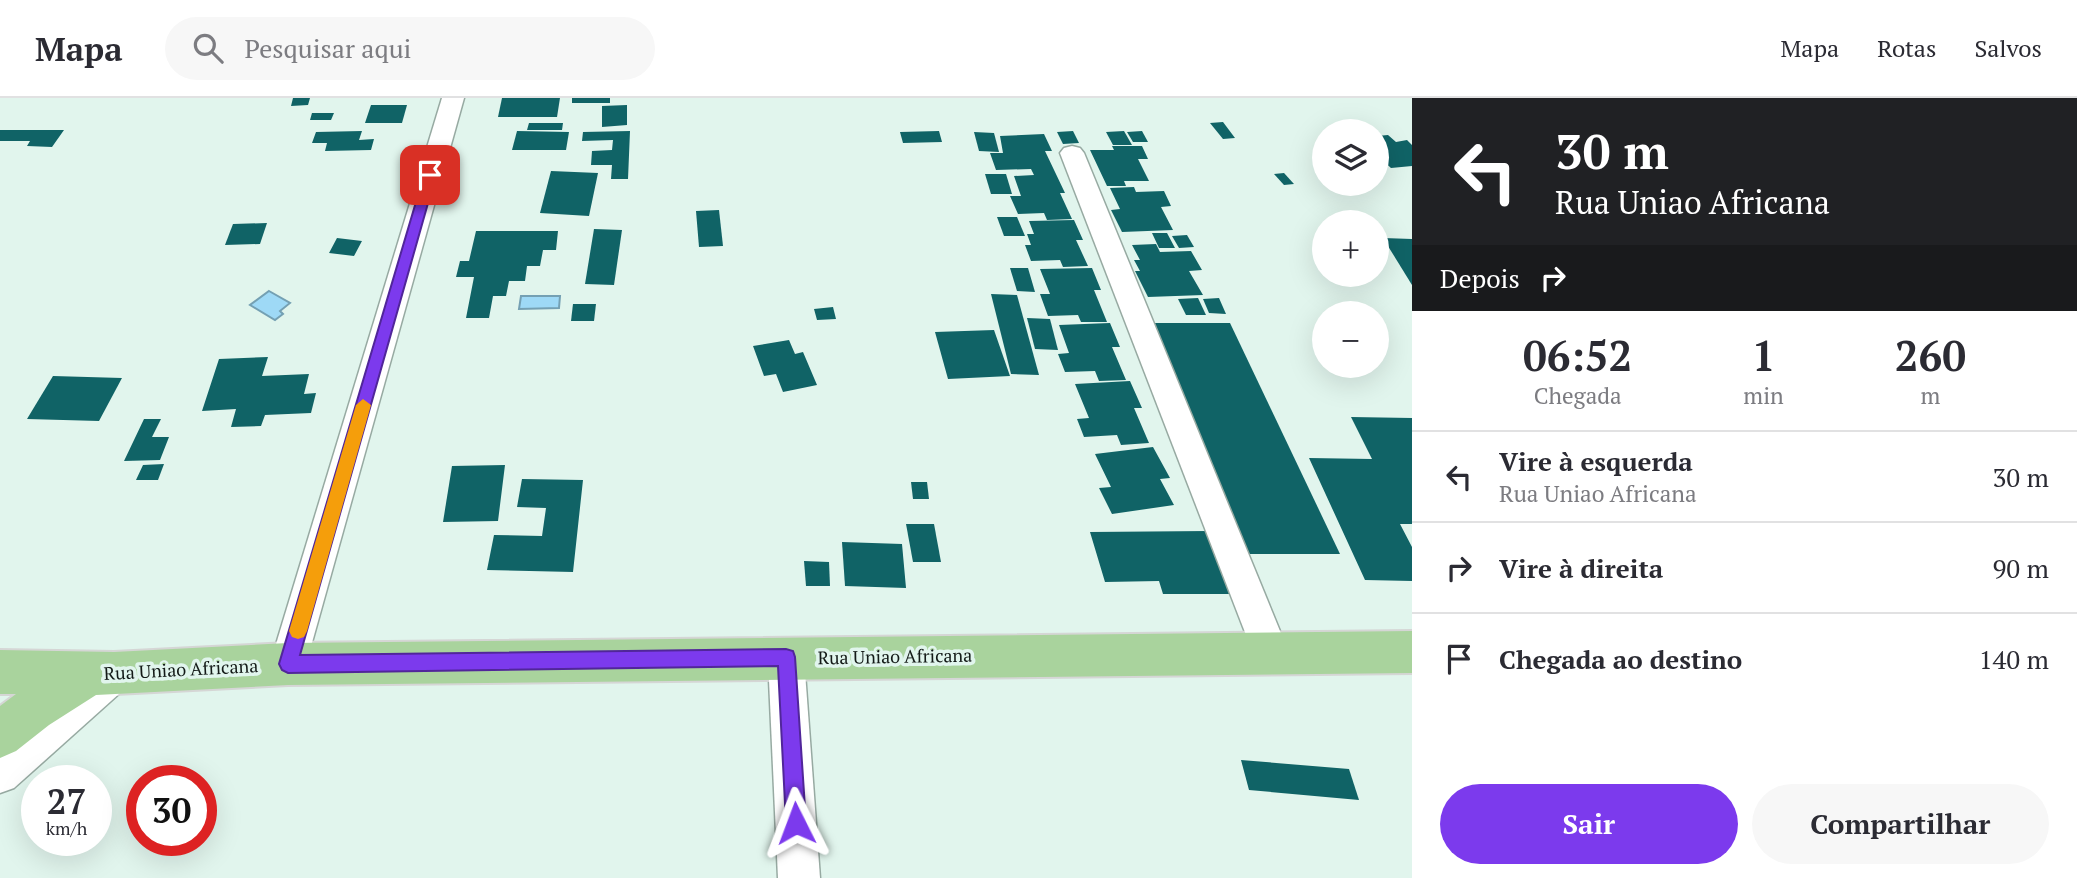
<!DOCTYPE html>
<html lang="pt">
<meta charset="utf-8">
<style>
body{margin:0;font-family:"PT Serif",serif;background:#f7f7f7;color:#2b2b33;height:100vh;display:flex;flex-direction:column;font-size:26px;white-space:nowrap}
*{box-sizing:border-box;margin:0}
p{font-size:23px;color:#7c7c81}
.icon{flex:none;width:38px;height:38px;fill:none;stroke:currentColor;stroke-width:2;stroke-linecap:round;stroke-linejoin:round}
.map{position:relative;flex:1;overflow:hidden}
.sheet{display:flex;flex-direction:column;background:#fff;width:665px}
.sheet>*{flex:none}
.banner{background:#202124;color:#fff;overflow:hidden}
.tools{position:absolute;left:1312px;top:21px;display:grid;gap:14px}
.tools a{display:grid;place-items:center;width:77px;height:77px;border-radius:50%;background:#fff;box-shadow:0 7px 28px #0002;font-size:35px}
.speed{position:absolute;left:21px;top:667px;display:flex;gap:14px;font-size:35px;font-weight:700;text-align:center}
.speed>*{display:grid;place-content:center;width:91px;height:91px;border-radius:50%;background:#fff;box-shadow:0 7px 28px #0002;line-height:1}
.speed small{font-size:18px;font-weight:400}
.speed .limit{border:10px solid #d22;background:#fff;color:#111}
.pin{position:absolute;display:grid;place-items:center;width:60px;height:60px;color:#fff;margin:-30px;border-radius:14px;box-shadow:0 4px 10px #0006}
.me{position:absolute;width:77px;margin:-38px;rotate:357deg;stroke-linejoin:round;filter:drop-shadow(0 0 5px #0008)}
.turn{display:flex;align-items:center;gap:24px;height:147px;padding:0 28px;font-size:32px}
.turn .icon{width:91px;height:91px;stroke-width:2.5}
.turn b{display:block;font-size:49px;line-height:60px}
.then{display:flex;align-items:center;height:66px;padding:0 28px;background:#0003;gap:14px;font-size:26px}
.eta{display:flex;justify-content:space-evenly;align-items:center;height:119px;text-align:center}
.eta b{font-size:42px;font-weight:700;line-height:49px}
.button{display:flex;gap:14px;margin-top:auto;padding:14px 28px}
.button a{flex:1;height:80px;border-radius:42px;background:#7c3aed;color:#fff;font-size:28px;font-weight:700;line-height:80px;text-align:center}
.button a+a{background:#f7f7f7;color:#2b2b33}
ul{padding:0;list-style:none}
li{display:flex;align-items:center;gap:21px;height:91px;padding:0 28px;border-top:2px solid #e1e1e2}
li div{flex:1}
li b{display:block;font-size:26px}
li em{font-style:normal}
header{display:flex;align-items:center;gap:42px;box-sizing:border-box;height:98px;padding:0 35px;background:#fff;border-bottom:2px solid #e1e1e2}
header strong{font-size:33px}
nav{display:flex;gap:38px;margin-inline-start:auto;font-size:24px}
.search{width:490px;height:63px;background:#f7f7f7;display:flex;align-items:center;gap:18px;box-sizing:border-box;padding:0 24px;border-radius:38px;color:#7c7c81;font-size:26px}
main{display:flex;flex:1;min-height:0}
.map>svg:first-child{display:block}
</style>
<header>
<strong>Mapa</strong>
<div class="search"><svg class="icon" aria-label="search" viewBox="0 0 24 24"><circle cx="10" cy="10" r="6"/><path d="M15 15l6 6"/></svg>Pesquisar aqui</div>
<nav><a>Mapa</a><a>Rotas</a><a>Salvos</a></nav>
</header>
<main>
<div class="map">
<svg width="1412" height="780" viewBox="0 0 1412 780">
<rect width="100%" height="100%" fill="#e1f5ed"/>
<g fill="#9ed9f6" stroke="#74a0b3" stroke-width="2">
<polygon points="269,193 290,205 280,213 283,216 275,222 250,207"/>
<polygon points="521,198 560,198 559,210 519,211"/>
</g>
<g fill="#106366">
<polygon points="293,0 310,0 308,7 291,8"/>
<polygon points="502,0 560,0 557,19 498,19"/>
<rect x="572" y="0" width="38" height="5"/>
<polygon points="371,7 407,7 402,25 365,25"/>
<polygon points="627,7 627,27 602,29 602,8"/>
<polygon points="312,15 334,15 331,22 310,22"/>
<polygon points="1223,24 1235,40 1223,41 1210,25"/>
<polygon points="529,25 563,25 562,32 527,32"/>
<polygon points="0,32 64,32 52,49 27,48 30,43 0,43"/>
<polygon points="362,33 359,42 374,41 371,52 325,53 327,45 312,45 316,34"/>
<polygon points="517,33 569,34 566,52 512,52"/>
<polygon points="630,33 628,81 611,81 612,67 591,67 592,53 612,52 613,42 582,43 583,34"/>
<polygon points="939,33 942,44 903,45 900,34"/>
<polygon points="1073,33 1079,45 1063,46 1057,34"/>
<polygon points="1124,33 1132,47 1113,47 1106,34"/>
<polygon points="1142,33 1148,44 1133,44 1127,34"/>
<polygon points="974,34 994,35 999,54 979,53"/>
<polygon points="1044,36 1052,53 1045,53 1065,95 1060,95 1072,121 1047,122 1044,115 1018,116 1010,98 1021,98 1014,78 1034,77 1031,71 996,72 990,55 1003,55 1000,38"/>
<polygon points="1388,37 1396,44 1407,42 1412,47 1412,68 1391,70 1377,57 1377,38"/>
<polygon points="1112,48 1142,48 1148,61 1138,61 1149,83 1124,83 1126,88 1107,88 1090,52 1114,52"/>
<polygon points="551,73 598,75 589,118 540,115"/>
<polygon points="1284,75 1294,86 1284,87 1274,76"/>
<polygon points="985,76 1006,76 1012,96 991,96"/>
<polygon points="1134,89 1136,94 1164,93 1171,108 1161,109 1173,132 1122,134 1111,112 1120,111 1110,90"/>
<polygon points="719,112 723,148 699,149 696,113"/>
<polygon points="997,119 1017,119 1025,138 1004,138"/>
<polygon points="1074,122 1083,142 1076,142 1088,168 1063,169 1060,162 1031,163 1025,147 1031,147 1027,136 1034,136 1029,123"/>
<polygon points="267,125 260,146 225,147 233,126"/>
<polygon points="594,131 622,132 614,187 585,186"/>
<polygon points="476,133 558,133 556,152 543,152 540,168 527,168 525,183 509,183 506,198 493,198 489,220 466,220 474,179 456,179 460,163 469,163"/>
<polygon points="1152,135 1167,135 1175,150 1159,150"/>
<polygon points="1187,137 1194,149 1179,150 1172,138"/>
<polygon points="337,140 362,143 354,158 329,155"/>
<polygon points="1383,140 1412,141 1412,187"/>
<polygon points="1156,146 1160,154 1191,153 1202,172 1189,173 1203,197 1148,199 1135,173 1140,173 1134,162 1140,162 1132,147"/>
<polygon points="1010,170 1028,170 1035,194 1017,193"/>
<polygon points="1092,170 1101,192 1094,192 1107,224 1081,224 1078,217 1048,218 1040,196 1050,196 1040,171"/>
<polygon points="991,196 1017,197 1039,277 1011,276"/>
<polygon points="1198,200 1206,217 1186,217 1178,201"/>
<polygon points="1219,200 1226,216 1209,215 1203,201"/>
<polygon points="573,206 596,206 594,223 571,223"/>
<polygon points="833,209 836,221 817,222 814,211"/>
<polygon points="1027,220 1050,221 1058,252 1035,251"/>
<polygon points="1110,225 1120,249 1112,249 1126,282 1099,283 1095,273 1065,274 1058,256 1069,255 1059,227"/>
<polygon points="1152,225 1230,225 1340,456 1245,456"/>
<polygon points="994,232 1010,278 948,281 935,234"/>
<polygon points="789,242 795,256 803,254 817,287 783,294 776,276 764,278 753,248"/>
<polygon points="268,259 262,278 309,276 304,296 316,295 311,315 265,317 261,328 231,329 236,311 202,313 219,261"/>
<polygon points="53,278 122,280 99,323 27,321"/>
<polygon points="1130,283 1142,310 1134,310 1149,345 1121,347 1117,337 1084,339 1077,321 1089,320 1075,286"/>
<polygon points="1351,319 1412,320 1412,426 1400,426 1412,449 1412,483 1365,482 1309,360 1372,361"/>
<polygon points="144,321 161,321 152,339 169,339 160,362 124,363"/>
<polygon points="1153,349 1170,380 1160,381 1174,407 1112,416 1099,390 1111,389 1095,356"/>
<polygon points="164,366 158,382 136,382 143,367"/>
<polygon points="505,367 498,423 443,424 452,368"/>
<polygon points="522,381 583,382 573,474 487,472 494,437 542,438 546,410 517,409"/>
<polygon points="911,384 927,384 929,401 913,401"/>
<polygon points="906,426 934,426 941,464 913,464"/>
<polygon points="1209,433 1234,496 1163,496 1159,483 1105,484 1090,434"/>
<polygon points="842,444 902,446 906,490 845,488"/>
<polygon points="804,463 829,464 830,488 806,488"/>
<polygon points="1241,662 1349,671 1359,702 1249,692"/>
</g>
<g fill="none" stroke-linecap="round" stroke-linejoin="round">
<g stroke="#97aaa2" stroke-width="3">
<g id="minor">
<polygon points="442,0 464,0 306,566 301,578 288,583 275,578 270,566"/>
<polygon points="1072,48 1080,50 1084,55 1289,555 1284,567 1271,572 1258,567 1253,555 1060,55 1064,50"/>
<polygon points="786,543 799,548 804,560 820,780 778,780 768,560 773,548"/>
<polygon points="107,564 120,569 125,582 120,595 14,690 0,695 0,651 94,569"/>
</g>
</g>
<g stroke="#d5d6d5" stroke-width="4">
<polygon id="major" points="1412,533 1412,575 288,587 96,597 49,627 16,653 0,660 0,608 16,596 0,596 0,552 114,554 288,545"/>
</g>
<use href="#minor" fill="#fff" fill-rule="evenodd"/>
<use href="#major" fill="#a9d39d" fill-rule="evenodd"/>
</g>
<polygon fill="#7c3aed" stroke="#51269a" stroke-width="2" points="430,73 436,77 300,557 786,551 793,553 795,559 806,725 803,732 796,735 789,732 786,725 778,568 288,575 282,572 279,566 424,77"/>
<polygon fill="#f59e0b" points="363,301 371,307 307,533 304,539 298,541 292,539 289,533 356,307"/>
<g text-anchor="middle" stroke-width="7" stroke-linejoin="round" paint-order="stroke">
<g font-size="18" fill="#131a17" stroke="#e1f5ed">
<text transform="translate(895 559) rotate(-1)" y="6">Rua Uniao Africana</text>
<text transform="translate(181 572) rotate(-3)" y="6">Rua Uniao Africana</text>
</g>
</g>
</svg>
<div class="tools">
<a><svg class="icon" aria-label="layers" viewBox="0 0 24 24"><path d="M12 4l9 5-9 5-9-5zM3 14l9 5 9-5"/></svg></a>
<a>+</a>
<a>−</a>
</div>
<div class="speed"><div>27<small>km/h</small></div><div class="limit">30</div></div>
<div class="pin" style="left:430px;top:77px;background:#d93025"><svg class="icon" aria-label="arrive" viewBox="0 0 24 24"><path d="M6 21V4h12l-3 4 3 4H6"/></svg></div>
<svg class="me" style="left:796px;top:725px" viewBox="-20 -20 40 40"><path d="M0-17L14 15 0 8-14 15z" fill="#7c3aed" stroke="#fff" stroke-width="4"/></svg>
</div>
<section class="sheet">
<div class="banner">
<div class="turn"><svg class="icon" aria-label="left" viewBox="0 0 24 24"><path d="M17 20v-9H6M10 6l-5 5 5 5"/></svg><div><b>30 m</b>Rua Uniao Africana</div></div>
<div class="then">Depois<svg class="icon" aria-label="right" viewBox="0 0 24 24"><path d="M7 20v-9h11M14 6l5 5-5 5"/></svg></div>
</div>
<div class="eta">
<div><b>06:52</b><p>Chegada</p></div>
<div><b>1</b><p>min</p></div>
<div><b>260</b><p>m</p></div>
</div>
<ul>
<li><svg class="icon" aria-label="left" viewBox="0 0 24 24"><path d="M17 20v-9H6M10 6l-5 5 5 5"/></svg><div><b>Vire à esquerda</b><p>Rua Uniao Africana</p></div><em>30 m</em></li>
<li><svg class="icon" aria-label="right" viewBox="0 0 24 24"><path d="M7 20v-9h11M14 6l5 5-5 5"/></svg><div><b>Vire à direita</b></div><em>90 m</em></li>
<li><svg class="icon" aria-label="arrive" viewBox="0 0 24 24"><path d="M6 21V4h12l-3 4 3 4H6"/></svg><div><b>Chegada ao destino</b></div><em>140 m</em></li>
</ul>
<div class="button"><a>Sair</a><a>Compartilhar</a></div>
</section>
</main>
